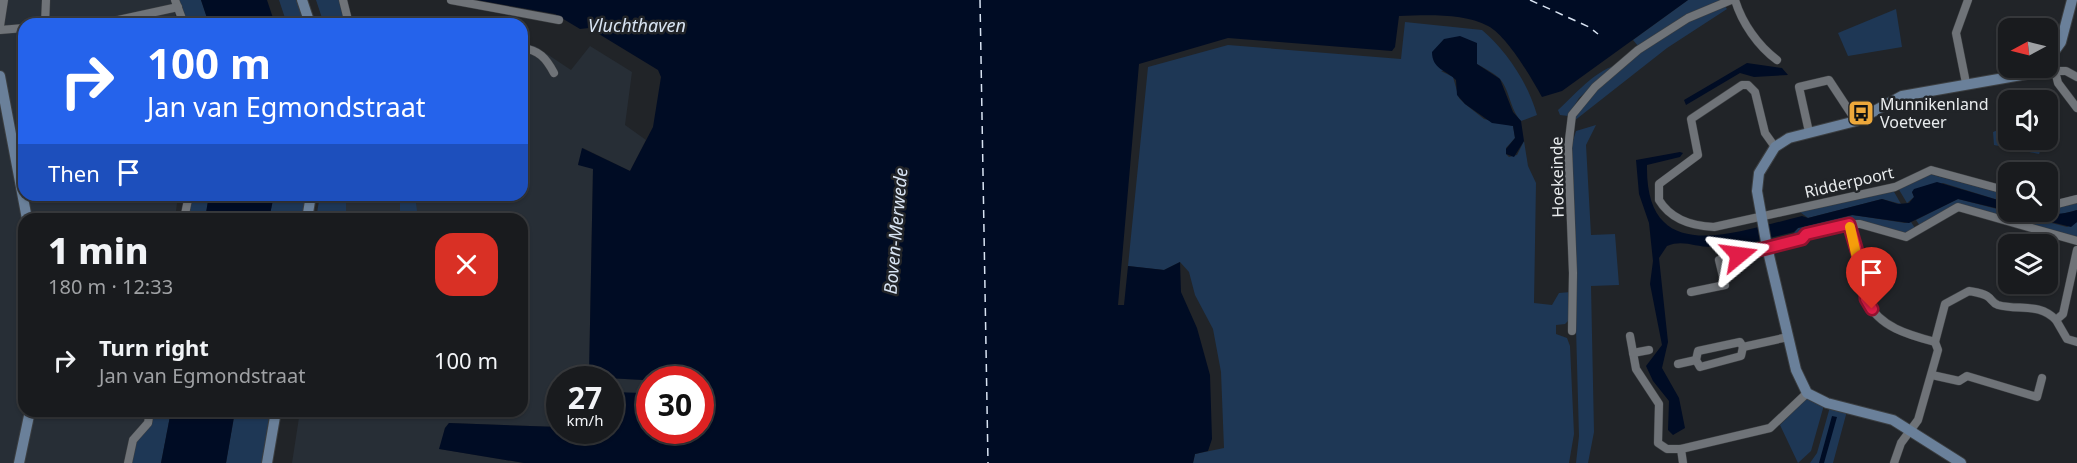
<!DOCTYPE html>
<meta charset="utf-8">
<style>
body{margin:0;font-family:"Noto Sans",sans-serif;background:#222427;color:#f1f3f6;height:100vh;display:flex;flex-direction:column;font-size:22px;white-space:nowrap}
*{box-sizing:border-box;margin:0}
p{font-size:20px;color:#9fa1a4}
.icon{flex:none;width:33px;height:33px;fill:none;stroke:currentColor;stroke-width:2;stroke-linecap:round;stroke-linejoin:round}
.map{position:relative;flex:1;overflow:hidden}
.sheet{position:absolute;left:18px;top:213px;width:510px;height:204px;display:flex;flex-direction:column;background:#191b1e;border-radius:18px;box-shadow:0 2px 4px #0004,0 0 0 2px #37393c}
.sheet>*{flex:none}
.banner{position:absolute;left:18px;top:18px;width:510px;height:183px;border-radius:18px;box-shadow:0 2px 4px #0004,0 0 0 2px #37393c;background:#2563eb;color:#fff;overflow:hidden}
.needle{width:39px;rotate:263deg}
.controls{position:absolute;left:1998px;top:18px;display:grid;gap:12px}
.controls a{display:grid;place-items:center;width:60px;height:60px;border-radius:12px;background:#191b1e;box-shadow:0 2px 4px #0004,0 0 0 2px #37393c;font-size:30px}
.speed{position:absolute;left:546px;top:366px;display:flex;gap:12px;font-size:30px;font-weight:700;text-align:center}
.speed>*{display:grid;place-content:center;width:78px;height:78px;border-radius:50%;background:#191b1e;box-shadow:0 2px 4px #0004,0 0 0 2px #37393c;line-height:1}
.speed small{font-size:15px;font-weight:400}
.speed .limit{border:9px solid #d22;background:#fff;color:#111}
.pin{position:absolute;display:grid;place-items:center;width:51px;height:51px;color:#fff;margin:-62px -26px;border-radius:50% 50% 50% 0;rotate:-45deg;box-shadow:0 0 6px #0007}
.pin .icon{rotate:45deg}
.me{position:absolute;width:66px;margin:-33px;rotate:74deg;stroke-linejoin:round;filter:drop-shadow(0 0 4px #0008)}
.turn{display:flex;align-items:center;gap:21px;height:126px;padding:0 30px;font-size:27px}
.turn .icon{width:78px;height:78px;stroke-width:2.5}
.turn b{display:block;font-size:42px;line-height:51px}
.then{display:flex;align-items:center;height:57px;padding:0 30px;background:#0003;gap:12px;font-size:22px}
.round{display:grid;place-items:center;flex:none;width:63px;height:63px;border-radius:18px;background:#222427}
.overview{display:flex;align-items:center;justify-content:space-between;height:102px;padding:0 30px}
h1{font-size:36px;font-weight:800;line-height:45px}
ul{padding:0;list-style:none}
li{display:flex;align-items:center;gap:18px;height:90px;padding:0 30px}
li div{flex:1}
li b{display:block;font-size:22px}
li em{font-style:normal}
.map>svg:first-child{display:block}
</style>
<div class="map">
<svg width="2077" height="463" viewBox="0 0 2077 463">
<rect width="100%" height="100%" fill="#212428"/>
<g fill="#272e36">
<polygon points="0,0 174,0 176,24 24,24 24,195 178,195 175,219 24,219 24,411 148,411 134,463 0,463"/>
<polygon points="522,44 535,46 571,70 590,46 632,72 625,125 646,140 630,171 583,148 578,164 593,168 589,377 644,380 644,394 611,392 610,380 560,380 559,427 449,423 445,428 440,449 524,463 292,463 300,411 522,411 522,219 330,219 334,195 522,195"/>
</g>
<g fill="#1e3755">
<polygon points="176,0 201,0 209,24 184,24"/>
<polygon points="279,0 297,0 305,24 287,24"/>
<polygon points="316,0 341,0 345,24 324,24"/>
<polygon points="1688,0 1721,0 1682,17 1639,47 1633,40"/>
<path d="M1725 6 1727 9 1667 48 1574 121C1580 95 1662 35 1686 21 1698 14 1712 11 1725 6Z"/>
<polygon points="1896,9 1902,47 1848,56 1838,33"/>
<path d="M1405 22 1482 30C1507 51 1529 85 1537 115L1521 121C1509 108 1510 88 1498 77 1492 72 1484 68 1477 64L1441 71 1453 77 1459 98 1465 104 1484 119 1513 126 1515 138 1506 148V154L1509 157 1517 155 1524 141 1528 166 1536 183 1534 303 1552 305 1559 293 1571 292 1569 320 1565 324 1556 325V334L1567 338 1570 346 1574 434 1569 463H1193L1195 454 1224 448 1221 372 1213 329 1195 295 1189 272 1180 262 1164 270 1128 266 1148 67 1228 45 1401 59Z"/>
<path d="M1616 65 1579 98 1568 116 1560 115 1558 110C1576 94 1592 73 1616 65Z"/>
<polygon points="1596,125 1586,145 1591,235 1615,234 1619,285 1591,286 1594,432 1588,463 1576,463 1579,436 1571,147 1576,131"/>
<polygon points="2008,126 2008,140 2045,140 2039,154 1994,145 1993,132"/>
<polygon points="1929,174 2008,195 2008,203 1943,183 1912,192 1914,197 1907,203 1898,188"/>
<polygon points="1893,190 1901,204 1882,199 1808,218 1800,212"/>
<polygon points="189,195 209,195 205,219 185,219"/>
<polygon points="274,195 307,195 303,219 269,219"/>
<polygon points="320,195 346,195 346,219 316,219"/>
<polygon points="400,195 415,195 418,219 400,219"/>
<polygon points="1958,199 2067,227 2077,222 2077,237 1963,205 1920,226 1916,220"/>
<polygon points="2077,202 2077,210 2058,215 2039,212 2048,212 2048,206"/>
<polygon points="1853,215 1905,223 1911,222 1915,228 1906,233 1859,220 1791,237 1798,228"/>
<polygon points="1806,398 1824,405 1811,451 1798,463 1780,425"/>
<polygon points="1830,407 1847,411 1833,463 1810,463 1817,453"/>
<path d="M150 411H171L161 463H127C131 443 143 430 150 411Z"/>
<polygon points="235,411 270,411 262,463 226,463"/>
</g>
<g fill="#000c24" fill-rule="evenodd">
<polygon points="201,0 267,0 275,24 209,24"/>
<path d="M477 0H1688L1562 91 1542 97C1531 77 1507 36 1488 26 1464 13 1426 15 1399 16L1395 47 1392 51 1228 38 1139 64 1118 305H1124L1128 266 1164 270 1180 262 1181 292 1197 328 1210 375 1212 439 1208 451 1195 454 1193 463H524L439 449 445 428 449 423 559 427 560 430H610L611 392 644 393 643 380 589 377 593 169 578 165 582 148 630 171 653 127 661 77 658 70 589 28 580 29 555 14ZM650 380H700V430H650Z"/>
<path d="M1460 36 1477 43V64L1500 79 1513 112 1521 121 1524 141 1514 157 1506 154V149L1515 138 1513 126 1492 123 1465 104 1457 95 1456 80C1446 70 1432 69 1432 52L1444 39Z"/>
<polygon points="1747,63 1782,68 1788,75 1754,77 1740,73 1686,105 1684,100"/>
<path d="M1680 152 1683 153 1680 157 1647 165C1645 270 1738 231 1802 216L1808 218 1882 199 1898 204 1909 203 1914 197 1912 192 1914 189 1937 182 2008 203V211L1958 199 1909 223 1852 215 1798 228 1794 232C1768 238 1741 247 1714 247 1696 248 1684 239 1667 246L1659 258 1668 342 1662 368 1679 398 1685 428 1673 435 1668 430 1669 401 1653 381 1646 366 1662 345 1650 284 1653 261 1649 223 1639 194 1636 160Z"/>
<polygon points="209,195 274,195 269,219 205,219"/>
<path d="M2077 210V222L2071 227 2011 212C2034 211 2056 218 2077 210Z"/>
<polygon points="171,411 235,411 226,463 161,463"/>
<polygon points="1832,416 1837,417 1824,463 1819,463"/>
</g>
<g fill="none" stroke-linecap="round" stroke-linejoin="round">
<g stroke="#d8e4f3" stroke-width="1.5" stroke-dasharray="8 6" stroke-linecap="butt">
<polyline points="980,0 988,463"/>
<polyline points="1530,0 1589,27 1598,34"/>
</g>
<g stroke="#3b3e41" stroke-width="9">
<g id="street">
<polyline points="175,0 184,24"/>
<polyline points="343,0 349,24"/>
<polyline points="451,0 559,20"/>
<path d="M1735 0C1742 23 1758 46 1777 60"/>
<polyline points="45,24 46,0"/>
<polyline points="83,24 109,22 178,7"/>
<polyline points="0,26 4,0"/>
<polyline points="0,30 24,28"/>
<path d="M522 48C539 50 546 58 554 73"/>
<polyline points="2048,62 2055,71 2058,83 2077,108"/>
<polyline points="2055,71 2066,71 2077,77"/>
<polyline points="1966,83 1956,33 1968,0"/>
<polyline points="1809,132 1799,87 1829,80 1856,121"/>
<path d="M1775 147 1765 133 1755 92 1748 85H1742L1691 119 1698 155 1659 184V200C1671 220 1692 226 1714 227L1895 187 1931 170 2008 191"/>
<polyline points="2048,204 2053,205 2077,199"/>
<polyline points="184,219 189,195"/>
<path d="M1849 224C1853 243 1859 260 1865 278 1867 285 1864 294 1867 301 1879 327 1909 335 1935 342"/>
<polyline points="1691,292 1725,285 1719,260 1849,224 1860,224 1906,237 1958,207 2077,241"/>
<polyline points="2056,320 2067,339 2077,342"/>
<polyline points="1572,331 1573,273 1568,148 1572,115 1595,87 1638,50 1688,18 1731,0"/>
<polyline points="1630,336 1636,369 1659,404 1658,443 1667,449 1681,449"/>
<polygon points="1740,342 1743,347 1741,356 1700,367 1696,360 1698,351"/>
<polyline points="1743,347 1788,337"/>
<polyline points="1633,353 1649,350"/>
<polyline points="1678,364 1696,360"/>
<polyline points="1932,375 1959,381 1967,376 2037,397 2042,378"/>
<polyline points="128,463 133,440 148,423 150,411"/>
<polyline points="1683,463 1681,449 1770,428 1807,393"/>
<path d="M1894 463 1901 443 1918 420 1938 350 1935 342 1945 304 1969 291C1974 292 1982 293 1987 296 1992 299 1992 303 1998 305 2019 311 2039 302 2056 320L2063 314 2077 250"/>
</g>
</g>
<g stroke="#3b3e41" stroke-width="12">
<g id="secondary">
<polyline points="302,0 310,24"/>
<polyline points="2048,60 2061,42 2072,0"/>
<polyline points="0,76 27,219"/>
<polyline points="307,219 311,195"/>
<polyline points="19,463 30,411"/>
<polyline points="267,463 276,411"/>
<polyline points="1961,463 1893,420 1827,403 1807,393 1796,370 1767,247 1757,191 1759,173 1775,147 1789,138 1856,121 1902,96 2027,74 2040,68"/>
</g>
</g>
<use href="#street" stroke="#6f7378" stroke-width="8"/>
<use href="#secondary" stroke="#6a809a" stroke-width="10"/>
</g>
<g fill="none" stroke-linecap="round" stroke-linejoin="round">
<g stroke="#92132f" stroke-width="15">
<polyline id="route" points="1739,255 1802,239 1806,234 1849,224 1865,278 1866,299 1872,309"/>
</g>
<use href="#route" stroke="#e11d48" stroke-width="10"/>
<polyline stroke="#f59e0b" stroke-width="10" points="1850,227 1859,267"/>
</g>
<defs>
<g id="bus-square" transform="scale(1.35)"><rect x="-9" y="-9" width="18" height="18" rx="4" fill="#eda83b" stroke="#212428"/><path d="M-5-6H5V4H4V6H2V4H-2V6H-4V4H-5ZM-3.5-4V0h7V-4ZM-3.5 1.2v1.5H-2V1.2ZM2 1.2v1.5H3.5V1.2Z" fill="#111"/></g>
</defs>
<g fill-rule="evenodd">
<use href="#bus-square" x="1861" y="113"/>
</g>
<g text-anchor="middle" stroke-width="5" stroke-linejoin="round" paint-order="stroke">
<g font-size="16" fill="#e8ebed" stroke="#212428" text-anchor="start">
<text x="1880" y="110">Munnikenland<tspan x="1880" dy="18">Voetveer</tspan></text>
</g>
<g font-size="16" fill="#e8ebed" stroke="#212428">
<text transform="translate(1557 177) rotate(-91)" y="6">Hoekeinde</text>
<text transform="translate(1849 182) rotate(-13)" y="6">Ridderpoort</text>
</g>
<g font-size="18" font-style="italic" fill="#d8e4f3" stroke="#212428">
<text x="637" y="32">Vluchthaven</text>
<text transform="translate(896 231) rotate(-85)" y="6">Boven-Merwede</text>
</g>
</g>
</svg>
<div class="controls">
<a><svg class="needle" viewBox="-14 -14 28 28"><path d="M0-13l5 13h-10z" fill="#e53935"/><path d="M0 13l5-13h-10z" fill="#9fa1a4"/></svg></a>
<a><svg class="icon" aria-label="sound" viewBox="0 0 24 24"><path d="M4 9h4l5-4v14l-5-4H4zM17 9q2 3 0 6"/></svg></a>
<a><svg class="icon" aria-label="search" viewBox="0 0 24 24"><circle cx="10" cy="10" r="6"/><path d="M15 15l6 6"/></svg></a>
<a><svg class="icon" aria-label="layers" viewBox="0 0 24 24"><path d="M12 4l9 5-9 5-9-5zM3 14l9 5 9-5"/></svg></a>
</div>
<div class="speed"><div>27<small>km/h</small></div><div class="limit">30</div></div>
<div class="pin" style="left:1872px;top:309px;background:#d93025"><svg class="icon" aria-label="arrive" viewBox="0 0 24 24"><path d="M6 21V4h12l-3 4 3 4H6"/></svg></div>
<svg class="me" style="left:1739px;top:255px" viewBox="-20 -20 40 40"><path d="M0-17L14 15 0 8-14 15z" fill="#e11d48" stroke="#fff" stroke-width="4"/></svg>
<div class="banner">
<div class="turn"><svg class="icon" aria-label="right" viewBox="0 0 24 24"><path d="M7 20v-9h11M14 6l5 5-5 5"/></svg><div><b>100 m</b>Jan van Egmondstraat</div></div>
<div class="then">Then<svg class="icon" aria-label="arrive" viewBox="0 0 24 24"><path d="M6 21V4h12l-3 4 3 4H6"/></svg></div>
</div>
<section class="sheet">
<div class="overview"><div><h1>1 min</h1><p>180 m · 12:33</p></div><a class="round" style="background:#d93025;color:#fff"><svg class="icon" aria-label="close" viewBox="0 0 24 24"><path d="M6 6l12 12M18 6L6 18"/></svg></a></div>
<ul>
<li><svg class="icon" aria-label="right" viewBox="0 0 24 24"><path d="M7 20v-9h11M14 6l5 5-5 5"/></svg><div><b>Turn right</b><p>Jan van Egmondstraat</p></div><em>100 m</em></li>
</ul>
</section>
</div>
